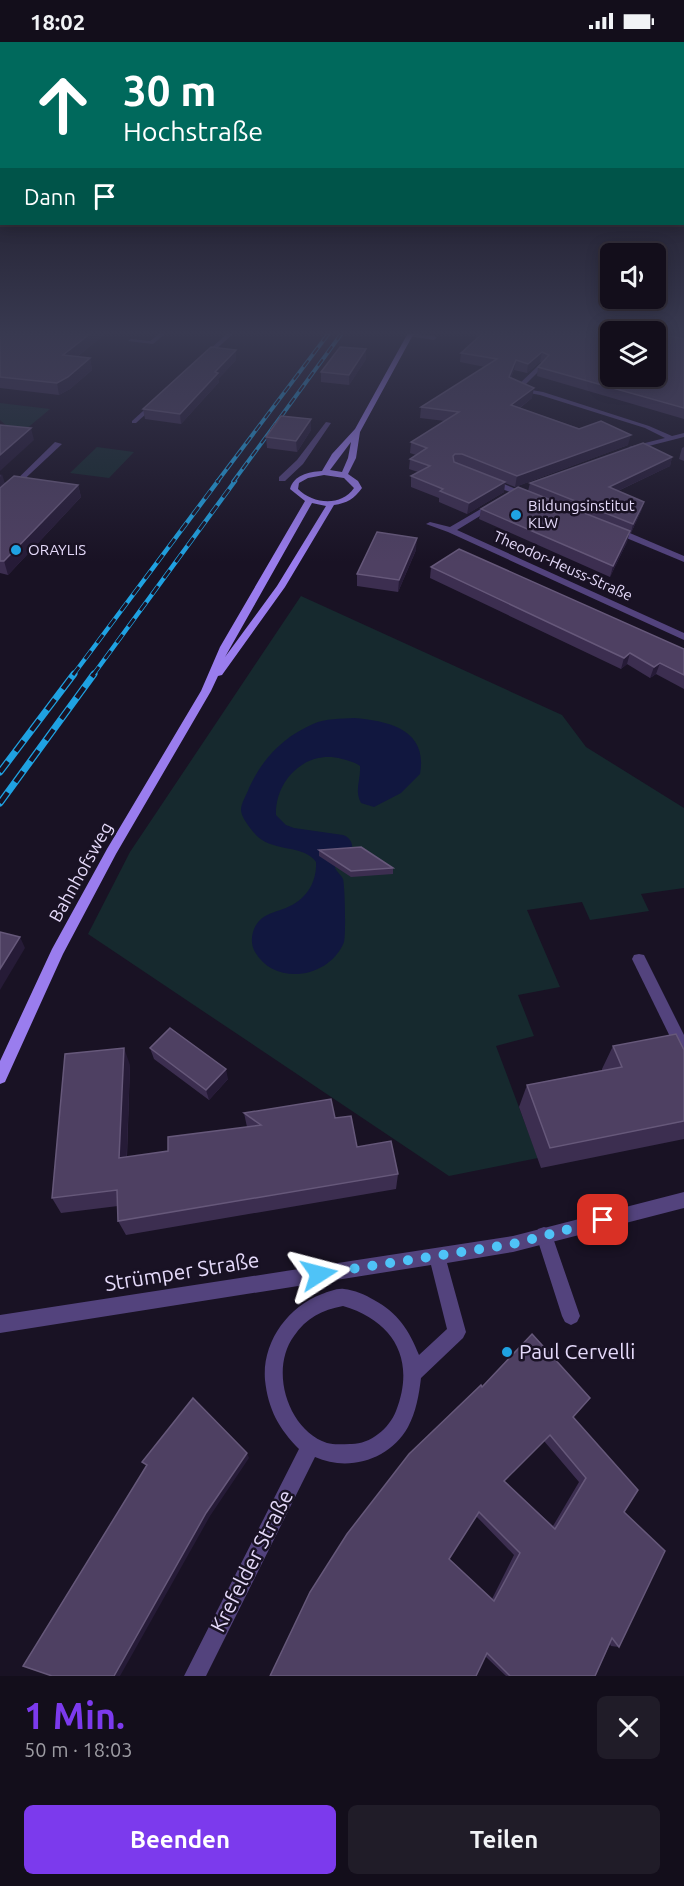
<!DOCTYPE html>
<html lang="de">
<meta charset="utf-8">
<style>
body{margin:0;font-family:Ubuntu,sans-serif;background:#201c28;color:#f1f3f6;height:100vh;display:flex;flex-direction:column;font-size:22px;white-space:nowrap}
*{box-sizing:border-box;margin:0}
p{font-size:20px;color:#9d9ca3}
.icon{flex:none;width:33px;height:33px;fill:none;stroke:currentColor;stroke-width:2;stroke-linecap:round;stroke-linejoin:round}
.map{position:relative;height:1634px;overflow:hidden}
.sheet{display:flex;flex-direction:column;background:#130e1b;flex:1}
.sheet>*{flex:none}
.banner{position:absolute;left:0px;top:0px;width:684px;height:183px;box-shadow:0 3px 15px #0003,0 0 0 2px #322e3a;background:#00695c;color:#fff;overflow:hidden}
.controls{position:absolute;left:600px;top:201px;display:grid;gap:12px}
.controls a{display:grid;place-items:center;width:66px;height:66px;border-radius:9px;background:#130e1b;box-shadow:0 3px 15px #0003,0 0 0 2px #322e3a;font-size:30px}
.pin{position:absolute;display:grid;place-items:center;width:51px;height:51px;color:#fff;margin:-26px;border-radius:12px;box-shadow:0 3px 9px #0006}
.me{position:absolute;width:66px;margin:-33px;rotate:81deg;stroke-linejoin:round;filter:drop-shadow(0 0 4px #0008)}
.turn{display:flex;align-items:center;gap:21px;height:126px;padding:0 24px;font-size:27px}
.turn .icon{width:78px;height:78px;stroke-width:2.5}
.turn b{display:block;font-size:42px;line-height:51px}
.then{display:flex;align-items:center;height:57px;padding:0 24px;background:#0003;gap:12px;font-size:22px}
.round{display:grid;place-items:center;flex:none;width:63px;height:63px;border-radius:9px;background:#201c28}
.head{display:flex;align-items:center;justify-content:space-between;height:102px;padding:0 24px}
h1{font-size:36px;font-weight:700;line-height:45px;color:#7c3aed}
.cta{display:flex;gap:12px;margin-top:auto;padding:12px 24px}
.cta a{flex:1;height:69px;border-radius:9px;background:#7c3aed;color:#fff;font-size:24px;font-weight:700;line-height:69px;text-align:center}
.cta a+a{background:#201c28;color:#f1f3f6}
.status{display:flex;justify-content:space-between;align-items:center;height:42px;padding:0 30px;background:#130e1b;direction:ltr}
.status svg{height:16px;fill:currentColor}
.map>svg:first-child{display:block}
</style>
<div class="status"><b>18:02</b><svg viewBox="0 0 49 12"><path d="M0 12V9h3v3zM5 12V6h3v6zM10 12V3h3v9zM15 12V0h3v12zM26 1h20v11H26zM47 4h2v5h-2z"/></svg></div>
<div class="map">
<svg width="684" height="1634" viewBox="0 0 684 1634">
<rect width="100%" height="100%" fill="#191224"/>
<g fill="#16292e">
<polygon points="0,361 50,367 25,388 8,385 0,378"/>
<polygon points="97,405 134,410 109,436 70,431"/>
<polygon points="301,554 562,673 586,705 684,766 684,846 641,852 649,869 590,878 582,860 527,868 560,945 518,953 534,994 496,1004 538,1116 449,1134 88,892 130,810"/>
</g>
<path fill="#11173f" d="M354 676C390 679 428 688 420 732L401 751 374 765 361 761C354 748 361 738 360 724 355 720 349 719 342 717 306 707 275 738 276 773L286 783 294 786 343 793C349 795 353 800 352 807L336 819 335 826C337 830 342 834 343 837 345 844 346 893 344 900 330 936 275 945 255 910 249 900 252 885 261 877 268 871 278 869 286 866 306 858 317 841 316 820 305 803 275 810 258 795 253 790 241 776 241 768 241 761 247 752 249 746 262 717 283 695 313 682 326 676 341 677 354 676Z"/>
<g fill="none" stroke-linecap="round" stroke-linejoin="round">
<g fill="#53437d" fill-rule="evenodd">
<polygon points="160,291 166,291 153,302 128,299 131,297 150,299"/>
<polygon points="410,291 434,294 437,296 434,298 408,294"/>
<polygon points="540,322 545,323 525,343 529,349 524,350 518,343"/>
<polygon points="326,380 331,381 303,422 285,439 279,439 279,435 297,418"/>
<polygon points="639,912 644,913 684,993 684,1014 679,1013 632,917 634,913"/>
<polygon points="544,1185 550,1187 552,1193 580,1274 577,1280 571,1283 565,1280 562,1274 536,1193 538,1187"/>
</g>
<g fill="#53437d" fill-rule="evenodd">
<polygon points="228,291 234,291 205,317 201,317 201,315"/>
<polygon points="526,347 543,350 649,384 672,394 684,391 684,395 629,409 629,405 665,396 645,386 540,353 524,350 523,349"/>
<polygon points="153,360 158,361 136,381 132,381 132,379"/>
<polygon points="55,400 62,402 0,460 0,454"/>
<polygon points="486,437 492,437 533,454 526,456 486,441"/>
<polygon points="491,461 498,463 457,488 684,591 684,598 448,490 426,482 430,480 450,485"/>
<polygon points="612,486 618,486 684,514 684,520 612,490"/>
<path d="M684 1150V1166L513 1210 447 1221 466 1290 463 1296 421 1336C419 1353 416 1370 408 1385 390 1418 348 1430 315 1415L206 1634H184L299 1407C279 1387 268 1367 265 1338 262 1301 287 1265 322 1252 328 1250 337 1246 344 1247 354 1248 366 1253 374 1258 398 1271 409 1288 419 1313L447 1287 431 1223 0 1291V1273L513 1194ZM343 1264C394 1279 416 1318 396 1369 389 1387 369 1403 350 1402 343 1402 334 1403 327 1401 288 1388 269 1328 294 1294 306 1276 322 1268 343 1264Z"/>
</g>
<path fill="#9a7dee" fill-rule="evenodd" d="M408 291H414L360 390 356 416 348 432 358 439 362 446C354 457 347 461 334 463L285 545 222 633 218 634 211 649 116 812 63 912 5 1040 0 1042V1019L52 907 107 807 201 649 220 605 305 459 290 447C294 433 308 430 322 429L332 412 355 387ZM351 400 348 416 342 430 330 428ZM324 433 344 436 354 446C341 465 313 462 298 447L299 441 308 436ZM312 461 326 464 277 544 225 615Z"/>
<g stroke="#1fa2e2" stroke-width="4">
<g id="rail-far2">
<polyline points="217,440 329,291"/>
<polyline points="233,440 342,291"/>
</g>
</g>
<g stroke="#1fa2e2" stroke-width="4.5">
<g id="rail-far1">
<polyline points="73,633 218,439"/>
<polyline points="93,633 235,439"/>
</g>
</g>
<g stroke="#1fa2e2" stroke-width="7">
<g id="rail">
<polyline points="0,730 74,632"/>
<polyline points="0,761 94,632"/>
</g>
</g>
<use href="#rail-far2" stroke="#191224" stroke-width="2" stroke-dasharray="8" stroke-linecap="butt"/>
<use href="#rail-far1" stroke="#191224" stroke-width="3" stroke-dasharray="10" stroke-linecap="butt"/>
<use href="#rail" stroke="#191224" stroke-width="4.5" stroke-dasharray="13" stroke-linecap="butt"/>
</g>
<g fill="#3c2e50" fill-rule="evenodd">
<polygon points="0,291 106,291 77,315 90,316 92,328 70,347 59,353 0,346"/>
<polygon points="476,291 684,291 684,377 537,334 538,325 542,321 540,320 527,331 514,328 511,336 532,356 520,366 628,403 515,445 505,441 504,450 467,472 439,460 439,456 411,445 411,434 418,430 409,427 410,417 416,413 410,411 411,400 445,379 420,376 421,365 485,325 460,320 461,311 478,295 476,295"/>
<polygon points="366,307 366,317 349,343 321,340 321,330"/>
<polygon points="236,318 218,337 219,340 181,382 145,377 143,367"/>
<polygon points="311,388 297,410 267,406 266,395"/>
<polygon points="684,405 684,419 679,417 682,406"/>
<polygon points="672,415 670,424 618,449 644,460 641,469 631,491 629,490 627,500 610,535 479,477 481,467 528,449 530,441"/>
<polygon points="0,432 5,442 78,443 81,455 8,533 0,531"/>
<polygon points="416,508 398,550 357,544 357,532"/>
<polygon points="431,525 684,607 684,647 656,632 650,636 627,622 621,627 430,536"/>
<polygon points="319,808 393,826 393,832 351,835 319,814"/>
<polygon points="613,1004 684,1008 684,1097 541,1126 519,1065 527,1043 602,1028 602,1027"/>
<polygon points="150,1006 228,1037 209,1058 154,1017"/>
<polygon points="130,1023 127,1115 168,1109 247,1085 244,1071 335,1076 357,1105 398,1132 396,1147 126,1193 118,1179 118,1164 61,1171 52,1156"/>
<path d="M482 1345 573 1375 624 1470 619 1605 611 1604 610 1602 595 1634H506L485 1614 270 1634ZM544 1399 579 1440 553 1484 504 1439ZM476 1474 514 1513 492 1557 449 1517Z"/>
</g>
<g fill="#261b37">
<polygon points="91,291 106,291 65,324 63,313"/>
<polygon points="366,307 366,317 349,343 349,333"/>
<polygon points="236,308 236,318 218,337 219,340 181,382 180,372 215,330"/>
<polygon points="542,310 540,320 527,331 528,322"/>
<polygon points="90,316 92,328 70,347 59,353 57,341"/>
<polygon points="516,318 514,328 508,344 509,335"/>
<polygon points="534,346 532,356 510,373 511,363"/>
<polygon points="311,377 311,388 297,410 296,399"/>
<polygon points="31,386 34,398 0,429 0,413"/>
<polygon points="631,393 628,403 515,445 517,434"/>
<polygon points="672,415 670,424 607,454 609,445"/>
<polygon points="2,432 6,445 0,452 0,435"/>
<polygon points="505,440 504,450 467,472 469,461"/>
<polygon points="78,443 81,455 8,533 4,519"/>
<polygon points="644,460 641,469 631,491 633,482"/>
<polygon points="630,489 627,500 610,535 613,524"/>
<polygon points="417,496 416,508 398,550 399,538"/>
<polygon points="630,611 627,622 621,627 624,616"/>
<polygon points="660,621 656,632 650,636 654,625"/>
<polygon points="20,895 25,906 0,948 0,927"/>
<polygon points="124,1006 130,1023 126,1132 119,1116"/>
<polygon points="226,1027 228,1037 209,1058 206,1048"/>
<polygon points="247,1411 249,1416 210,1474 120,1634 114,1634 206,1471"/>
</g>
<g fill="#4e4062" stroke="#66587a" stroke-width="1.5" fill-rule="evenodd">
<polygon points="0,291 91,291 63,313 90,316 68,335 57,341 0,335"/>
<polygon points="483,291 610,291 610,334 656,334 656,291 684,297 684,366 538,325 549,313 542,310 528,322 516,318 509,335 534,346 511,363 579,387 601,379 631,393 517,434 462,412 455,412 453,414 454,420 505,440 469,461 440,449 443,447 411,434 430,424 410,417 427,406 411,400 459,370 421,365 497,317 461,311"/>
<polygon points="211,305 236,308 215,330 218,331 180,372 143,367"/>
<polygon points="340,305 366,307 349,333 321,330"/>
<polygon points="281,374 311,377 296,399 266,395"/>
<polygon points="0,383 31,386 0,413"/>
<polygon points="643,401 672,415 609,445 644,460 633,482 530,441"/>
<polygon points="14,434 78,443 4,519 0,519 0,446"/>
<polygon points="518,445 630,489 613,524 481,467"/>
<polygon points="377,490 417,496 399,538 357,532"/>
<polygon points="459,507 684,607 684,633 660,621 654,625 630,611 624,616 431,525"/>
<polygon points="361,805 393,826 351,829 319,808"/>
<polygon points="0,890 20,895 0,927"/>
<polygon points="170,986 226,1027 206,1048 150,1006"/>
<polygon points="676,992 684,1008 684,1079 550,1106 527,1043 622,1025 613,1004"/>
<polygon points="124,1006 119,1116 168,1109 168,1095 261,1083 244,1071 331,1057 335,1076 351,1074 357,1105 391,1099 398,1132 118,1179 117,1148 52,1156 65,1012"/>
<path d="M532 1292 590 1356 573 1375 638 1448 624 1470 665 1509 619 1605 612 1596 595 1634H510L487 1611 476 1634H270L310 1550 347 1492 409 1412 481 1343 482 1345ZM550 1393 586 1436 555 1487 504 1439ZM479 1470 520 1511 494 1559 449 1517Z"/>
<polygon points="193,1356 247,1411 206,1471 114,1634 52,1634 23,1624 147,1423 142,1420"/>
</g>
<linearGradient id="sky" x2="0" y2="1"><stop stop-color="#0e0a14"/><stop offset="0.56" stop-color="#383950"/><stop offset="1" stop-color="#383950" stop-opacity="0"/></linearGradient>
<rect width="684" height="520" fill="url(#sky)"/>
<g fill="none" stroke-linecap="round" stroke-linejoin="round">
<polyline stroke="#4fc3f7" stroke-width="10" stroke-dasharray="0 18" points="319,1232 513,1202 603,1178"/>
</g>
<g fill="#1fa2e2" stroke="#191224" stroke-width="2">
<circle cx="516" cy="473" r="6"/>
<circle cx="16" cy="508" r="6"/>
<circle cx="507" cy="1310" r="6"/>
</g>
<g text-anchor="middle" stroke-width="5" stroke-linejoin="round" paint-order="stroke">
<g font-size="15" fill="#e5dafa" stroke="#191224" text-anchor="start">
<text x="528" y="469">Bildungsinstitut<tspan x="528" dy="17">KLW</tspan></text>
<text x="28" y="513">ORAYLIS</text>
</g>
<g font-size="15" fill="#e5dafa" stroke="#191224">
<text transform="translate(563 524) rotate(24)" y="5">Theodor-Heuss-Straße</text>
</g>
<g font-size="18" fill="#e5dafa" stroke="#191224">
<text transform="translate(81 830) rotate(-61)" y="6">Bahnhofsweg</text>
</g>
<g font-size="21" fill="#e5dafa" stroke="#191224">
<text transform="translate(182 1230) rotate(-9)" y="7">Strümper Straße</text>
<text transform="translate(252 1519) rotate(-63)" y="7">Krefelder Straße</text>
</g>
<g font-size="21" fill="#e5dafa" stroke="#191224" text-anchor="start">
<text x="519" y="1317">Paul Cervelli</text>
</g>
</g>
</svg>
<div class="controls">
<a><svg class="icon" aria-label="sound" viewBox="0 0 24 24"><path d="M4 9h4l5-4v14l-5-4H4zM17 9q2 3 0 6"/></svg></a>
<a><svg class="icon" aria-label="layers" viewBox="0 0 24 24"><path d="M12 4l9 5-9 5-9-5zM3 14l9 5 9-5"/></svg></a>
</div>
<div class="pin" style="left:603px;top:1178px;background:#d93025"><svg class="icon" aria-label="arrive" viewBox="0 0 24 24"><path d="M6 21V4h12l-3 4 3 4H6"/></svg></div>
<svg class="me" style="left:319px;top:1232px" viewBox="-20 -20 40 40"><path d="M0-17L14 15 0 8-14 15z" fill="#4fc3f7" stroke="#fff" stroke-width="4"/></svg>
<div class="banner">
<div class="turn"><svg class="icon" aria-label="ahead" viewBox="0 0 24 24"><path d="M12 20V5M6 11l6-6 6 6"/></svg><div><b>30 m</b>Hochstraße</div></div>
<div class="then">Dann<svg class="icon" aria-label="arrive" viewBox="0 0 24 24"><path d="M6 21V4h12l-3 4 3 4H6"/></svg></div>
</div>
</div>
<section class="sheet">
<div class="head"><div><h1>1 Min.</h1><p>50 m · 18:03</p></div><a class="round"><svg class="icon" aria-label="close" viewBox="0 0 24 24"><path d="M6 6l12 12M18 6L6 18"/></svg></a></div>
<div class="cta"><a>Beenden</a><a>Teilen</a></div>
</section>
